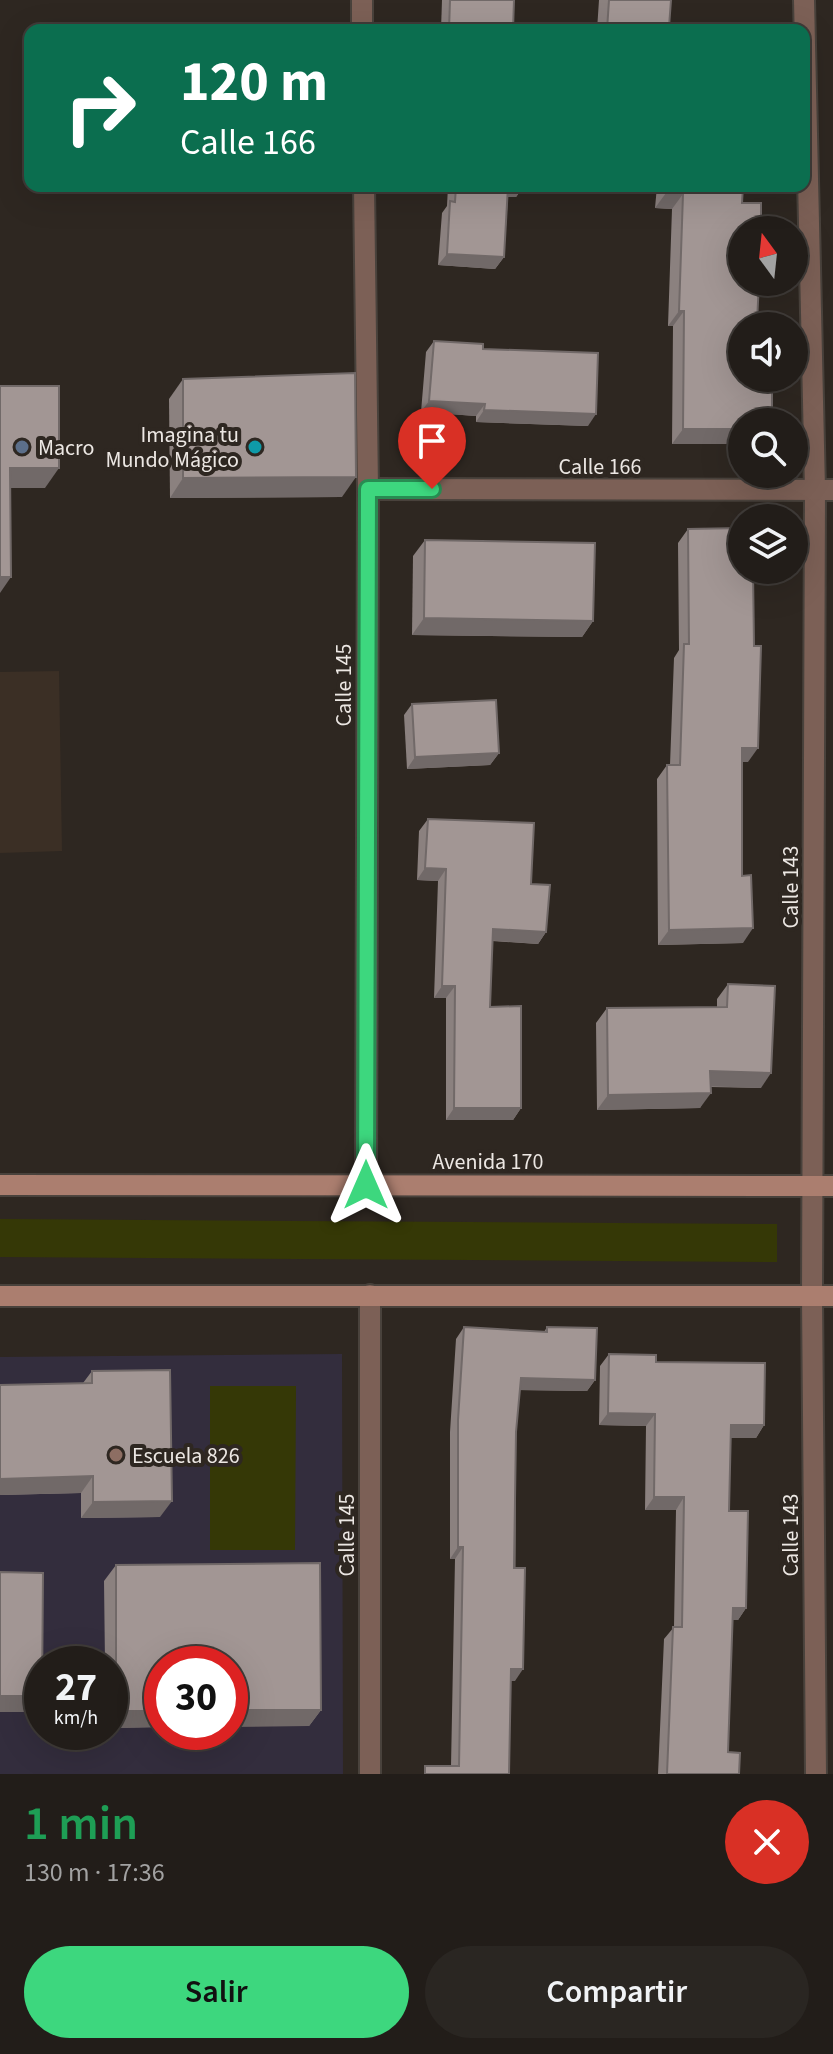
<!DOCTYPE html>
<html lang="es">
<meta charset="utf-8">
<style>
body{margin:0;font-family:"Source Sans 3",sans-serif;background:#2a2622;color:#f1f3f6;height:100vh;display:flex;flex-direction:column;font-size:30px;white-space:nowrap}
*{box-sizing:border-box;margin:0}
p{font-size:26px;color:#a2a2a2}
.icon{flex:none;width:44px;height:44px;fill:none;stroke:currentColor;stroke-width:2;stroke-linecap:round;stroke-linejoin:round}
.map{position:relative;height:1774px;overflow:hidden}
.sheet{display:flex;flex-direction:column;background:#221d19;flex:1}
.sheet>*{flex:none}
.banner{position:absolute;left:24px;top:24px;width:786px;height:168px;border-radius:16px;box-shadow:0 8px 32px #0002,0 0 0 2px #3f3b38;background:#0b6e4f;color:#fff;overflow:hidden}
.needle{width:52px;rotate:345deg}
.tools{position:absolute;left:728px;top:216px;display:grid;gap:16px}
.tools a{display:grid;place-items:center;width:80px;height:80px;border-radius:50%;background:#221d19;box-shadow:0 8px 32px #0002,0 0 0 2px #3f3b38;font-size:40px}
.speed{position:absolute;left:24px;top:1646px;display:flex;gap:16px;font-size:40px;font-weight:700;text-align:center}
.speed>*{display:grid;place-content:center;width:104px;height:104px;border-radius:50%;background:#221d19;box-shadow:0 8px 32px #0002,0 0 0 2px #3f3b38;line-height:1}
.speed small{font-size:20px;font-weight:400}
.speed .limit{border:12px solid #d22;background:#fff;color:#111}
.pin{position:absolute;display:grid;place-items:center;width:68px;height:68px;color:#fff;margin:-82px -34px;border-radius:50% 50% 50% 0;rotate:-45deg;box-shadow:0 0 8px #0007}
.pin .icon{rotate:45deg}
.me{position:absolute;width:88px;margin:-44px;rotate:0deg;stroke-linejoin:round;filter:drop-shadow(0 0 6px #0008)}
.turn{display:flex;align-items:center;gap:28px;height:168px;padding:0 24px;font-size:36px}
.turn .icon{width:104px;height:104px;stroke-width:2.5}
.turn b{display:block;font-size:56px;line-height:68px}
.round{display:grid;place-items:center;flex:none;width:84px;height:84px;border-radius:42px;background:#2a2622}
.overview{display:flex;align-items:center;justify-content:space-between;height:136px;padding:0 24px}
h1{font-size:48px;font-weight:600;line-height:60px;color:#1e9e55}
.primary-button{display:flex;gap:16px;margin-top:auto;padding:16px 24px}
.primary-button a{flex:1;height:92px;border-radius:48px;background:#3dd77e;color:#111;font-size:32px;font-weight:600;line-height:92px;text-align:center}
.primary-button a+a{background:#2a2622;color:#f1f3f6}
.map>svg:first-child{display:block}
</style>
<div class="map">
<svg width="833" height="1774" viewBox="0 0 833 1774">
<rect width="100%" height="100%" fill="#2e2721"/>
<polygon fill="#3b2f25" points="59,671 62,851 0,853 0,672"/>
<path fill="#332d3d" fill-rule="evenodd" d="M342 1354 343 1774H0V1357ZM42 1664H110V1732H42ZM162 1664H230V1732H162Z"/>
<g fill="#353806">
<polygon points="0,1219 777,1224 777,1262 0,1257"/>
<polygon points="210,1386 296,1386 295,1550 210,1550"/>
</g>
<g fill="none" stroke-linecap="round" stroke-linejoin="round">
<g stroke="#49423c" stroke-width="24">
<g id="minor">
<polyline points="362,0 362,30"/>
<polyline points="804,0 815,490 812,1296 816,1774"/>
<polyline points="364,186 368,489 366,1185"/>
<polyline points="368,489 833,490"/>
<polyline points="370,1774 370,1295"/>
</g>
</g>
<g stroke="#49423c" stroke-width="24">
<g id="secondary">
<polyline points="0,1185 833,1186"/>
<polyline points="0,1296 833,1296"/>
</g>
</g>
<use href="#minor" stroke="#7c6056" stroke-width="20"/>
<use href="#secondary" stroke="#ab7e6f" stroke-width="20"/>
</g>
<g fill="#8b817f">
<polygon points="442,0 514,0 513,30 441,30"/>
<polygon points="599,0 671,0 669,27 754,30 597,30"/>
<polygon points="448,186 524,186 516,197 508,197 504,257 495,269 438,265 442,213 447,206"/>
<polygon points="657,186 743,186 742,203 742,444 672,444 673,326 668,326 672,209 655,208"/>
<polygon points="434,341 483,349 588,426 476,422 476,416 421,412 426,352"/>
<polygon points="183,379 342,497 170,498 169,399"/>
<polygon points="688,529 748,762 742,762 743,943 658,945 657,779 667,765 670,765 674,658 679,650 678,543"/>
<polygon points="425,540 593,621 582,637 412,635 413,556"/>
<polygon points="412,704 499,753 490,765 407,769 404,715"/>
<polygon points="428,819 531,884 546,932 538,944 492,941 490,1007 521,1108 513,1120 446,1120 446,998 434,998 438,881 417,880 419,831"/>
<polygon points="728,984 761,1088 711,1087 700,1108 597,1110 596,1023 607,1008 717,1007 717,999"/>
<polygon points="464,1327 544,1332 547,1327 595,1380 587,1391 520,1390 516,1432 515,1681 511,1681 509,1774 451,1766 455,1559 450,1559 450,1432 456,1339"/>
<polygon points="609,1354 656,1362 764,1425 756,1438 730,1438 729,1511 746,1608 738,1620 732,1620 728,1752 739,1774 658,1774 664,1639 674,1627 676,1510 645,1510 646,1426 599,1425 600,1366"/>
<polygon points="92,1371 160,1517 81,1518 81,1493 0,1495 0,1385 83,1383"/>
<polygon points="116,1565 321,1710 309,1726 162,1664 162,1727 110,1728 110,1664 105,1664 104,1581"/>
</g>
<g fill="#716968">
<polygon points="508,186 524,186 516,197 500,197"/>
<polygon points="666,193 683,194 672,209 655,208"/>
<polygon points="447,254 504,257 495,269 438,265"/>
<polygon points="679,311 684,311 673,326 668,326"/>
<polygon points="429,401 485,404 476,416 421,412"/>
<polygon points="484,410 596,414 588,426 476,422"/>
<polygon points="683,429 742,429 742,444 672,444"/>
<polygon points="10,468 59,468 45,488 0,488"/>
<polygon points="356,477 342,497 170,498 183,478"/>
<polygon points="0,577 11,577 0,593"/>
<polygon points="424,618 593,621 582,637 412,635"/>
<polygon points="742,748 758,748 748,762 732,762"/>
<polygon points="499,753 490,765 407,769 415,757"/>
<polygon points="425,868 446,869 438,881 417,880"/>
<polygon points="753,928 743,943 658,945 669,930"/>
<polygon points="493,929 546,932 538,944 484,940"/>
<polygon points="442,986 455,986 446,998 434,998"/>
<polygon points="710,1071 771,1073 761,1088 700,1086"/>
<polygon points="711,1093 700,1108 597,1110 608,1095"/>
<polygon points="454,1108 521,1108 513,1120 446,1120"/>
<polygon points="521,1378 595,1380 587,1391 513,1390"/>
<polygon points="608,1413 655,1414 646,1426 599,1425"/>
<polygon points="731,1425 764,1425 756,1438 722,1438"/>
<polygon points="93,1476 81,1493 0,1495 0,1479"/>
<polygon points="654,1497 684,1497 676,1510 645,1510"/>
<polygon points="172,1501 160,1517 81,1518 93,1502"/>
<polygon points="458,1547 463,1547 455,1559 450,1559"/>
<polygon points="733,1608 746,1608 738,1620 724,1620"/>
<polygon points="511,1669 523,1669 515,1681 503,1681"/>
<polygon points="0,1696 42,1696 31,1712 0,1712"/>
<polygon points="230,1710 321,1710 309,1726 230,1727"/>
<polygon points="116,1711 162,1711 162,1727 110,1728 110,1721"/>
</g>
<g fill="#a29694" stroke="#716968" stroke-width="2">
<polygon points="450,0 514,0 513,30 449,30"/>
<polygon points="609,0 671,0 669,27 754,28 754,30 607,30"/>
<polygon points="456,186 508,186 504,257 447,254 450,201 455,202"/>
<polygon points="666,186 743,186 742,203 761,203 761,230 742,230 742,282 759,282 757,322 772,322 772,326 742,326 742,378 772,378 772,422 742,422 742,429 683,429 684,311 679,311 683,194 666,193"/>
<polygon points="434,341 483,344 483,349 598,353 596,414 484,410 485,404 429,401"/>
<polygon points="355,373 356,477 183,478 183,379"/>
<polygon points="0,386 59,386 59,468 10,468 11,577 0,577"/>
<polygon points="742,528 742,570 753,570 754,646 761,646 758,748 742,748 742,876 751,875 753,928 669,930 667,765 680,765 684,644 689,644 688,529"/>
<polygon points="425,540 595,543 593,621 424,618"/>
<polygon points="496,700 499,753 415,757 412,704"/>
<polygon points="428,819 534,823 531,884 550,885 546,932 493,929 490,1007 521,1006 521,1108 454,1108 455,986 442,986 446,869 425,868"/>
<polygon points="728,984 775,986 771,1073 710,1071 711,1093 608,1095 607,1008 727,1007"/>
<polygon points="464,1327 547,1332 547,1327 597,1328 595,1380 521,1378 516,1432 514,1568 525,1568 523,1669 511,1669 509,1774 425,1774 425,1766 459,1766 463,1547 458,1547 458,1420"/>
<polygon points="609,1354 656,1355 656,1362 765,1363 764,1425 731,1425 729,1511 748,1511 746,1608 733,1608 728,1752 740,1753 739,1774 667,1774 673,1627 682,1627 684,1497 654,1497 655,1414 608,1413"/>
<polygon points="170,1370 172,1501 93,1502 93,1476 0,1479 0,1385 92,1383 92,1371"/>
<polygon points="320,1563 321,1710 230,1710 230,1664 162,1664 162,1711 116,1711 116,1565"/>
<polygon points="0,1572 43,1573 42,1696 0,1696"/>
</g>
<g fill="none" stroke-linecap="round" stroke-linejoin="round">
<g stroke="#288c52" stroke-width="20">
<polyline id="route" points="366,1185 368,489 432,489"/>
</g>
<use href="#route" stroke="#3dd77e" stroke-width="14"/>
</g>
<circle fill="#5c6f8a" stroke="#2e2721" stroke-width="3" cx="22" cy="447" r="8"/>
<circle fill="#0f9aa8" stroke="#2e2721" stroke-width="3" cx="255" cy="447" r="8"/>
<circle fill="#8d6e63" stroke="#2e2721" stroke-width="3" cx="116" cy="1455" r="8"/>
<g text-anchor="middle" stroke-width="8" stroke-linejoin="round" paint-order="stroke">
<g font-size="22" fill="#ece7e3" stroke="#2e2721" text-anchor="start">
<text x="239" y="442" text-anchor="end">Imagina tu<tspan x="239" dy="25">Mundo Mágico</tspan></text>
<text x="38" y="455">Macro</text>
<text x="132" y="1463">Escuela 826</text>
</g>
<g font-size="22" fill="#ece7e3" stroke="#2e2721">
<text x="600" y="474">Calle 166</text>
<text transform="translate(343 685) rotate(-90)" y="8">Calle 145</text>
<text transform="translate(790 887) rotate(-90)" y="8">Calle 143</text>
<text x="488" y="1169">Avenida 170</text>
<text transform="translate(346 1535) rotate(-90)" y="8">Calle 145</text>
<text transform="translate(790 1535) rotate(-90)" y="8">Calle 143</text>
</g>
</g>
</svg>
<div class="tools">
<a><svg class="needle" viewBox="-14 -14 28 28"><path d="M0-13l5 13h-10z" fill="#e53935"/><path d="M0 13l5-13h-10z" fill="#a2a2a2"/></svg></a>
<a><svg class="icon" aria-label="sound" viewBox="0 0 24 24"><path d="M4 9h4l5-4v14l-5-4H4zM17 9q2 3 0 6"/></svg></a>
<a><svg class="icon" aria-label="search" viewBox="0 0 24 24"><circle cx="10" cy="10" r="6"/><path d="M15 15l6 6"/></svg></a>
<a><svg class="icon" aria-label="layers" viewBox="0 0 24 24"><path d="M12 4l9 5-9 5-9-5zM3 14l9 5 9-5"/></svg></a>
</div>
<div class="speed"><div>27<small>km/h</small></div><div class="limit">30</div></div>
<div class="pin" style="left:432px;top:489px;background:#d93025"><svg class="icon" aria-label="arrive" viewBox="0 0 24 24"><path d="M6 21V4h12l-3 4 3 4H6"/></svg></div>
<svg class="me" style="left:366px;top:1185px" viewBox="-20 -20 40 40"><path d="M0-17L14 15 0 8-14 15z" fill="#3dd77e" stroke="#fff" stroke-width="4"/></svg>
<div class="banner">
<div class="turn"><svg class="icon" aria-label="right" viewBox="0 0 24 24"><path d="M7 20v-9h11M14 6l5 5-5 5"/></svg><div><b>120 m</b>Calle 166</div></div>
</div>
</div>
<section class="sheet">
<div class="overview"><div><h1>1 min</h1><p>130 m · 17:36</p></div><a class="round" style="background:#d93025;color:#fff"><svg class="icon" aria-label="close" viewBox="0 0 24 24"><path d="M6 6l12 12M18 6L6 18"/></svg></a></div>
<div class="primary-button"><a>Salir</a><a>Compartir</a></div>
</section>
